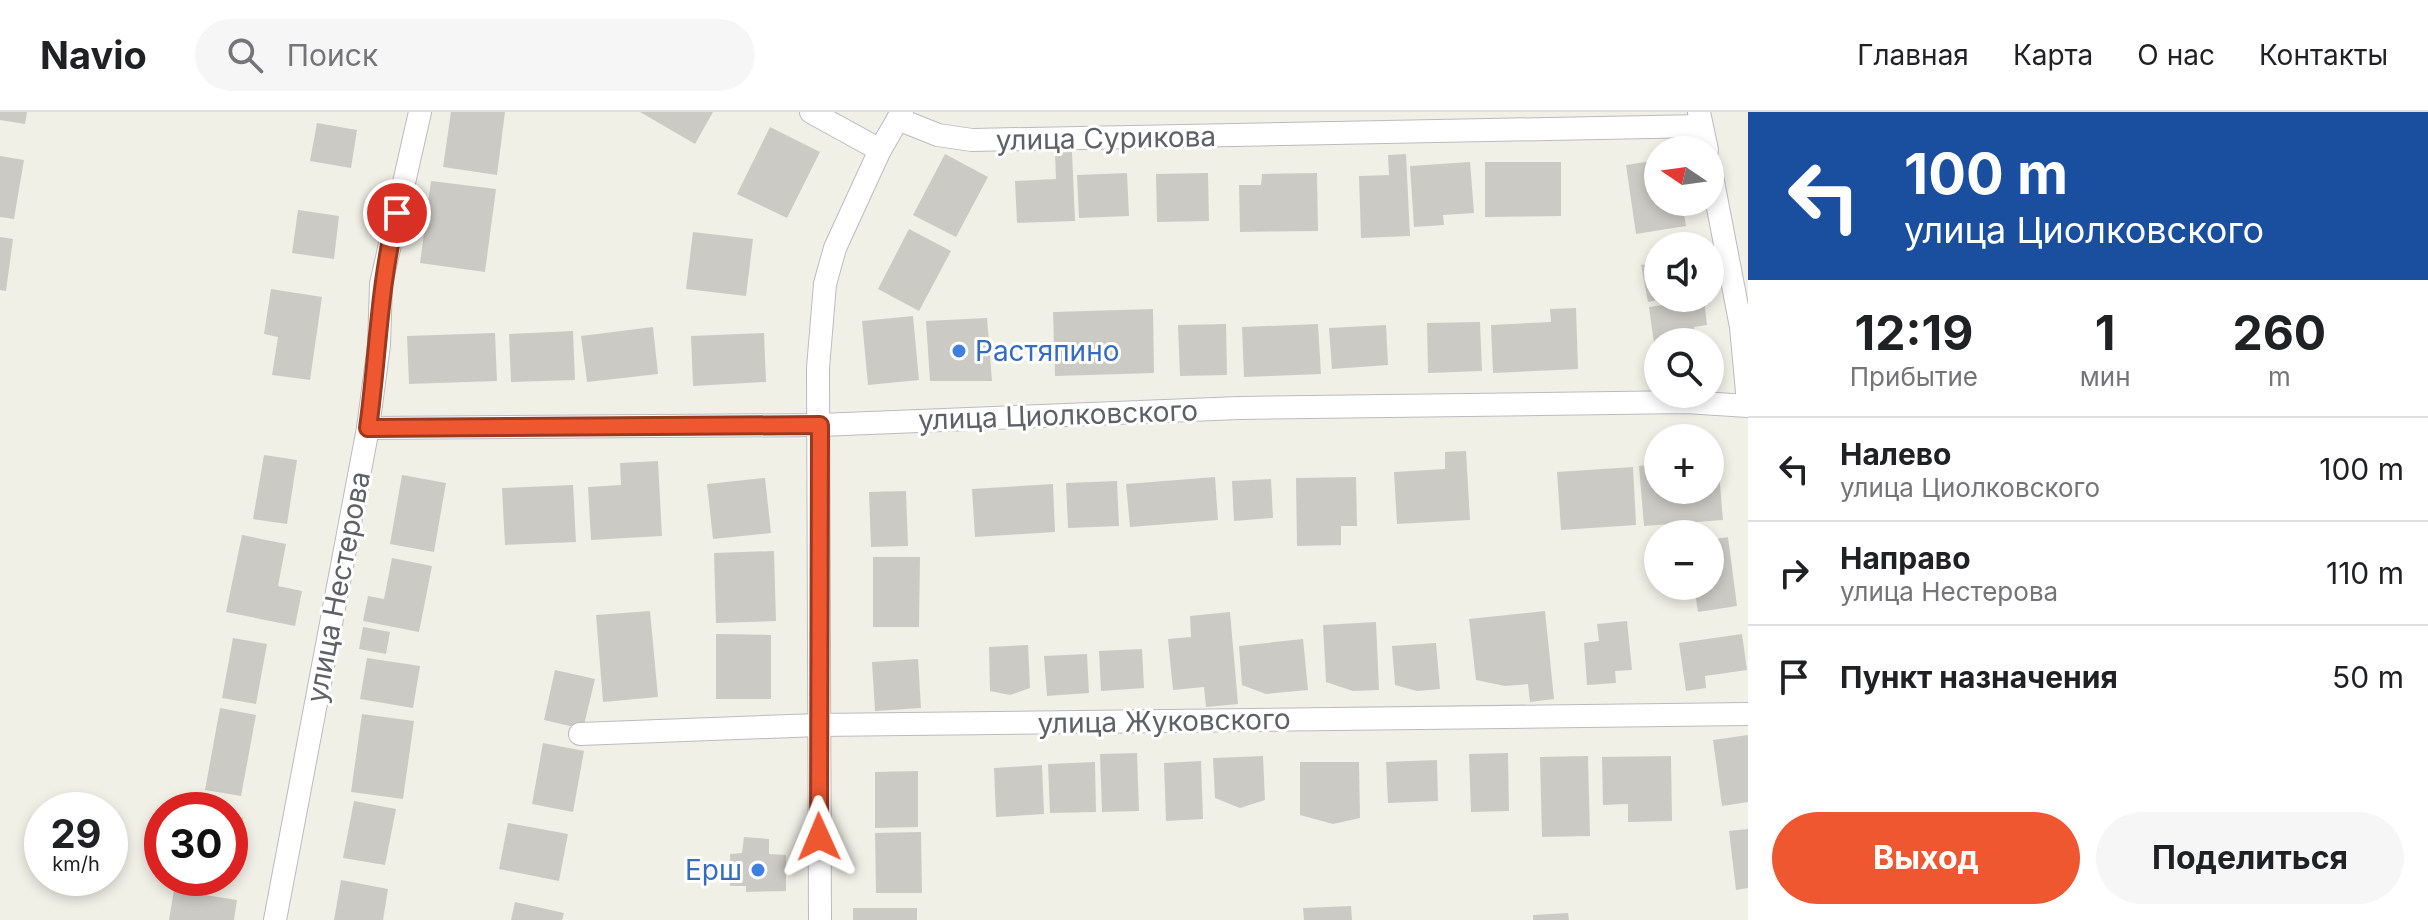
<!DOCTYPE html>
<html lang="ru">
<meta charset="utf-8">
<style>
body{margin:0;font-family:Inter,sans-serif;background:#f6f6f6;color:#202124;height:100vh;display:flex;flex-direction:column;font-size:30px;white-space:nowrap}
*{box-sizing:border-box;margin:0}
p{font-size:26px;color:#757577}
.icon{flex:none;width:44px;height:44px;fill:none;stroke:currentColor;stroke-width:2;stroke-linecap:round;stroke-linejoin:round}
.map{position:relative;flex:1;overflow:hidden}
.drawer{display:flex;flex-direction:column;background:#fff;width:680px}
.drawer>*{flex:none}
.guide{background:#1a4fa0;color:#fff;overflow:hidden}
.needle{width:52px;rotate:283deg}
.controls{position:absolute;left:1644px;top:24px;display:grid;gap:16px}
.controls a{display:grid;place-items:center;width:80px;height:80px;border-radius:50%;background:#fff;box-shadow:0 4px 12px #0003;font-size:40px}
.speed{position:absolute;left:24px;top:680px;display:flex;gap:16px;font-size:40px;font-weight:700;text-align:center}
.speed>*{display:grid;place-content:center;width:104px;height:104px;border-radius:50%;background:#fff;box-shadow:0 4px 12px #0003;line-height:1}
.speed small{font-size:20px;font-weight:400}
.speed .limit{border:12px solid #d22;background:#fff;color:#111}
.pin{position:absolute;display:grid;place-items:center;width:68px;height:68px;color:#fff;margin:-34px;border:4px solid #fff;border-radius:50%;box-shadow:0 2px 8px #0007}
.me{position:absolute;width:88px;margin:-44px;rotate:359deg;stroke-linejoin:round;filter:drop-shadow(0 0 6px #0008)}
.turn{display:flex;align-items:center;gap:28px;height:168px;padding:0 24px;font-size:36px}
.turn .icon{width:104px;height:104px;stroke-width:2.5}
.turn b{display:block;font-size:56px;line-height:68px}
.eta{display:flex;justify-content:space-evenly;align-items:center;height:136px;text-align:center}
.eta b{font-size:48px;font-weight:700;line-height:56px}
.cta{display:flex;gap:16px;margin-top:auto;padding:16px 24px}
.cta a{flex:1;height:92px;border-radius:48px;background:#ee5730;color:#fff;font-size:32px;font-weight:700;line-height:92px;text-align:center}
.cta a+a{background:#f6f6f6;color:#202124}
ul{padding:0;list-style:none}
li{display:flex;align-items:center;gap:24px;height:104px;padding:0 24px;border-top:2px solid #e0e0e0}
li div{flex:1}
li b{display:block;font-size:30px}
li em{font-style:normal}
header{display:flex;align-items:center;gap:48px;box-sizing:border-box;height:112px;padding:0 40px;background:#fff;border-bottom:2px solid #e0e0e0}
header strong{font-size:38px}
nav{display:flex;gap:44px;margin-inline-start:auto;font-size:28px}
.search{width:560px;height:72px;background:#f6f6f6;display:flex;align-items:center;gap:20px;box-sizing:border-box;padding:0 28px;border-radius:44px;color:#757577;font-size:30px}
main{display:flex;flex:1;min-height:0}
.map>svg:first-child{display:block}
</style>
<header>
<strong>Navio</strong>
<div class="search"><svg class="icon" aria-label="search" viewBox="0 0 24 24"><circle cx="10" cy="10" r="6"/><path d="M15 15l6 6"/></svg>Поиск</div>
<nav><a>Главная</a><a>Карта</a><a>О нас</a><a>Контакты</a></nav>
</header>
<main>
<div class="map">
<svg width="1748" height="808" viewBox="0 0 1748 808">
<rect width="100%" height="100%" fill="#f1f0e7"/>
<g fill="#cccac4">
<polygon points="0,0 27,0 25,12 0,8"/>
<polygon points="451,0 505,0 497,63 443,55"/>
<polygon points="640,0 713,0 695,32"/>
<polygon points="317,11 357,18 351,56 310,49"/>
<polygon points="770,15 820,40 787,106 737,82"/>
<polygon points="1072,40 1075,109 1017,111 1015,69 1056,67 1055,41"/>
<polygon points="945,42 988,65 956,125 913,103"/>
<polygon points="1406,42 1410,124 1361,126 1359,64 1389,63 1388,43"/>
<polygon points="0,44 24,48 14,107 0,105"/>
<polygon points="1658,48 1658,90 1682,90 1686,114 1636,122 1626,53"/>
<polygon points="1470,50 1474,101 1443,103 1444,113 1414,115 1410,54"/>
<polygon points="1485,50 1561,50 1561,104 1485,105"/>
<polygon points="1127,61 1129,104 1079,106 1077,63"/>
<polygon points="1208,61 1209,109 1157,110 1156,62"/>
<polygon points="1317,61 1318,119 1240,120 1239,73 1261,73 1262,62"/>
<polygon points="431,69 496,77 485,160 420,151"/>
<polygon points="298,98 339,104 334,147 292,141"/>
<polygon points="909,117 951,139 919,199 878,177"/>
<polygon points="693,120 753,127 746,184 686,177"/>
<polygon points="0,125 13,127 6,179 0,178"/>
<polygon points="1658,150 1658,188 1648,190 1641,153"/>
<polygon points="271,177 322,185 310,268 272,263 278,225 264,222"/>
<polygon points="1704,187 1707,213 1694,215 1696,230 1658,230 1656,246 1649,195"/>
<polygon points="1576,196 1578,257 1493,261 1491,213 1551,210 1550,197"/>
<polygon points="1153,197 1154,261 1055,264 1053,200"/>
<polygon points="913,204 919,268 868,273 862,209"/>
<polygon points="987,206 992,269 930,269 926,209"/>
<polygon points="1480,210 1482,259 1428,261 1427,211"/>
<polygon points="1226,212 1227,263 1180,264 1178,213"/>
<polygon points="1318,212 1321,262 1244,265 1242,215"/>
<polygon points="1386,213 1388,253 1332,257 1329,216"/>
<polygon points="653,215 658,262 587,270 581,224"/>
<polygon points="573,219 575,268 511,270 509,222"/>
<polygon points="495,221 497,269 409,272 407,224"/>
<polygon points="764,221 766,270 693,274 691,224"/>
<polygon points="1466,339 1470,408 1397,412 1394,360 1445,357 1445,340"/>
<polygon points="264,343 297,348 287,412 253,407"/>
<polygon points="1710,348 1718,348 1723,408 1644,414 1639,354 1658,352 1658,378 1710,378"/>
<polygon points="658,349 662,424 591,428 588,375 621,373 620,351"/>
<polygon points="1633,355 1636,413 1561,418 1557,360"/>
<polygon points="402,363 446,371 434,440 390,432"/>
<polygon points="1215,365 1218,408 1130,415 1126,372"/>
<polygon points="1356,365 1357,414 1341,414 1341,433 1297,434 1296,366"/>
<polygon points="765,366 771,421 713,427 707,372"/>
<polygon points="1271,367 1273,406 1234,409 1232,369"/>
<polygon points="1117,369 1119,414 1068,416 1066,371"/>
<polygon points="1053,372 1055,420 975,425 972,377"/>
<polygon points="573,373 576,430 505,433 502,376"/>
<polygon points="906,379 908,434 871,435 869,380"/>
<polygon points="242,423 286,432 278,474 302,479 295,514 226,500"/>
<polygon points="1728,425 1737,494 1698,500 1694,474 1710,474 1710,428"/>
<polygon points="774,439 776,509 716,511 714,441"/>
<polygon points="873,445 920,445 919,515 873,515"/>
<polygon points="392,446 432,454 419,520 363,509 368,484 384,487"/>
<polygon points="650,499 658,585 603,590 596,503"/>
<polygon points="1545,499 1554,587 1530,590 1528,572 1505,574 1476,568 1469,507"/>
<polygon points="1230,500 1238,592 1206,595 1204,575 1173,578 1168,527 1191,525 1190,504"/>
<polygon points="1627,509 1632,558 1615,559 1616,571 1587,573 1584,531 1599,529 1597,512"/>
<polygon points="1376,510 1379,578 1353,579 1326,570 1323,513"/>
<polygon points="363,515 390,520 386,542 359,537"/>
<polygon points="716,522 771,523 771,587 716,587"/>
<polygon points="1742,522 1747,558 1705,564 1706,576 1686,579 1679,531"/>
<polygon points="233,526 267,532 256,592 222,586"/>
<polygon points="1303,527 1308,578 1266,582 1242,573 1239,534"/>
<polygon points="1436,531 1440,577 1417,579 1395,573 1392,534"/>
<polygon points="1028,533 1030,576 1010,583 990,579 989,535"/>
<polygon points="1142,537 1144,576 1101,579 1099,539"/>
<polygon points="1087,542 1089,581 1047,584 1044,544"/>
<polygon points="367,546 420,554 413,596 360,587"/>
<polygon points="918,547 921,596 875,599 872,550"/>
<polygon points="555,558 595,567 583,617 544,608"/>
<polygon points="220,596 256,603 241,684 205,678"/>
<polygon points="362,602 414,609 403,687 351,680"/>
<polygon points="1748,623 1748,690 1722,694 1713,628"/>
<polygon points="543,631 584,639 573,700 532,692"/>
<polygon points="1137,641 1139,699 1102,700 1100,642"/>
<polygon points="1508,641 1509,699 1471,700 1469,642"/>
<polygon points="1263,644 1265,688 1240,696 1215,686 1213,646"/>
<polygon points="1588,644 1590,724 1542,725 1540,645"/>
<polygon points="1671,644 1672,709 1628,710 1628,692 1603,693 1602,645"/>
<polygon points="1437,648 1438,689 1388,691 1386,650"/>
<polygon points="1201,649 1203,707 1166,709 1164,651"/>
<polygon points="1095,650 1096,700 1050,701 1048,652"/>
<polygon points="1300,650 1359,650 1360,706 1333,712 1300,703"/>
<polygon points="1042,653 1044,702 996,705 994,656"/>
<polygon points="918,659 918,715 875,716 875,660"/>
<polygon points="354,689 396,697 385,753 343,746"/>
<polygon points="230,703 243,706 234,759 230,758"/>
<polygon points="508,711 568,722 559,769 499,757"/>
<polygon points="1748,717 1748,776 1736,778 1729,719"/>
<polygon points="921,720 922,781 876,781 875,721"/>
<polygon points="744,725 769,727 769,742 786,743 786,779 746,780 746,774 730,774 730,742 742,741"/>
<polygon points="341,768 388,777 383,808 334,808"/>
<polygon points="174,778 237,788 234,808 169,808"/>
<polygon points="515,790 564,801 562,808 511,808"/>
<polygon points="1351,794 1352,808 1304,808 1303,796"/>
<rect x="853" y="796" width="64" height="12"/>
<polygon points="1568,801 1569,808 1533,808 1533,803"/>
</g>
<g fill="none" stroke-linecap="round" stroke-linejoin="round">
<g stroke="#babbc1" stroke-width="24">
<g id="minor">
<polyline points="811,0 880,38"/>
<polyline points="1699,0 1707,38"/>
<polyline points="898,7 938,23 972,28 1701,14"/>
<polyline points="1710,54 1741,215 1748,291"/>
<polyline points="368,316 820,313 1239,296 1686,290 1748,294"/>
<polyline points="580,622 818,613 1748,602"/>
<polyline points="275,808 368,316 379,233 381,172 420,0"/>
<polyline points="820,808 818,256 825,172 835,136 880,38 902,0"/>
</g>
</g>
<use href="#minor" stroke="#fff" stroke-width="22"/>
</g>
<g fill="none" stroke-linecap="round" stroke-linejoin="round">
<g stroke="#9b391f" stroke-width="20">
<path id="route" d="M397 101C379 171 378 244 368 316L820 313 819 725"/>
</g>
<use href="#route" stroke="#ee5730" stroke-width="14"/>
</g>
<g fill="#3f7fe0" stroke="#fff" stroke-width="3">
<circle cx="959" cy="239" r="8"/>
<circle cx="758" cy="758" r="8"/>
</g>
<g text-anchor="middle" stroke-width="6" stroke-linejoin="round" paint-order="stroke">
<g font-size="28" fill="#5f6168" stroke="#fff">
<text transform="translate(1106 26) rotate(-1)" y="10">улица Сурикова</text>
<text transform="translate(1058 303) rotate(-2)" y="10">улица Циолковского</text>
<text transform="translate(338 475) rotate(-79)" y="10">улица Нестерова</text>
<text transform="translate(1164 609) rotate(-1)" y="10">улица Жуковского</text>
</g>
<g font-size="28" fill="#366cbe" stroke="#fff" text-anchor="start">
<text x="975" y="249">Растяпино</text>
<text x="742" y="768" text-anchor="end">Ерш</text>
</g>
</g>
</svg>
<div class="controls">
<a><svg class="needle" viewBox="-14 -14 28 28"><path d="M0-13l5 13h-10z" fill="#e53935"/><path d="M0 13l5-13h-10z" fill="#757577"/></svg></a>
<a><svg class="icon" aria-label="sound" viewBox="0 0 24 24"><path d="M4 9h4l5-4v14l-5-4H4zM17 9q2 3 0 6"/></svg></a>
<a><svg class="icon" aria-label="search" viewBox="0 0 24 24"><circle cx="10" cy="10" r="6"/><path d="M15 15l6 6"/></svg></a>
<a>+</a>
<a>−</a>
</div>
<div class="speed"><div>29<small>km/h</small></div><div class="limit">30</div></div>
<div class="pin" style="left:397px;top:101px;background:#d93025"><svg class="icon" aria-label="arrive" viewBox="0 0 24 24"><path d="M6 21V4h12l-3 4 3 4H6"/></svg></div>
<svg class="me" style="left:819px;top:725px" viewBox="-20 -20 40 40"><path d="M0-17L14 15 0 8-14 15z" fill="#ee5730" stroke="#fff" stroke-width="4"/></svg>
</div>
<section class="drawer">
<div class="guide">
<div class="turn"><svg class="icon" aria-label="left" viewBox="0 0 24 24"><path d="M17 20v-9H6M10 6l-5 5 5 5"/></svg><div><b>100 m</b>улица Циолковского</div></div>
</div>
<div class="eta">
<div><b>12:19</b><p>Прибытие</p></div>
<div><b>1</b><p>мин</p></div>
<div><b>260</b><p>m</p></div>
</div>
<ul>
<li><svg class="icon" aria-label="left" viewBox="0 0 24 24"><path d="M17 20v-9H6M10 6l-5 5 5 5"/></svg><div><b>Налево</b><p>улица Циолковского</p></div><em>100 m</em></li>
<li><svg class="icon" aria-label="right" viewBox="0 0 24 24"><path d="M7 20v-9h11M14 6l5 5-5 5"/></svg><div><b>Направо</b><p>улица Нестерова</p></div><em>110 m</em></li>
<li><svg class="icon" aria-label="arrive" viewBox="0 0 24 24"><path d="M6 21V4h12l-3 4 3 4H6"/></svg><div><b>Пункт назначения</b></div><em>50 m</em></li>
</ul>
<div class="cta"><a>Выход</a><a>Поделиться</a></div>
</section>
</main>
